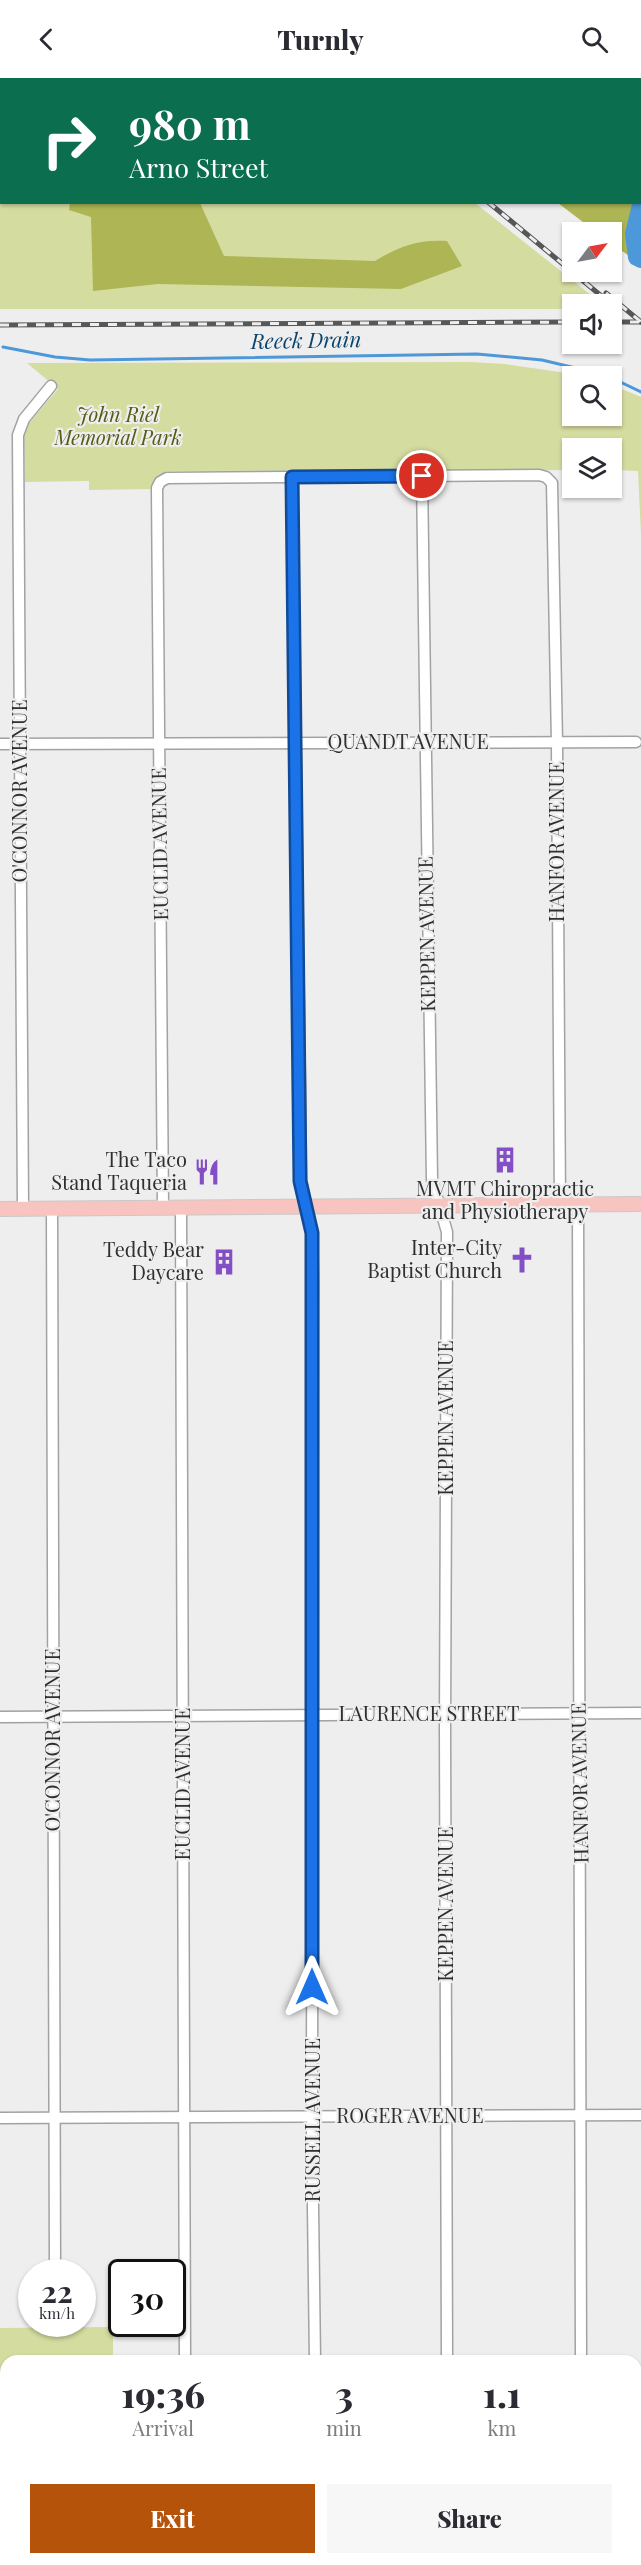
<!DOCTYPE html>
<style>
body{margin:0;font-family:"Playfair Display",serif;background:#f7f7f7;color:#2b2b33;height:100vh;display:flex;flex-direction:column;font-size:22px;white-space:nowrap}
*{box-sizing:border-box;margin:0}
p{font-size:20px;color:#7c7c81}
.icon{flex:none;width:33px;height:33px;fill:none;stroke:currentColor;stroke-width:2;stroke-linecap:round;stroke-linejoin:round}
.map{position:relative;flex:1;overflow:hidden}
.details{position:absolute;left:0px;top:2277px;width:642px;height:210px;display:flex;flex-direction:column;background:#fff;border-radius:18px 18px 0 0;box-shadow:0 2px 4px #0004}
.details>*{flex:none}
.top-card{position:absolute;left:0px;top:0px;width:642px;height:126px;box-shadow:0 2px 4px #0004;background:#0b6e4f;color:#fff;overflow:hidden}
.needle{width:39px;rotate:58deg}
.controls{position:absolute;left:562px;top:144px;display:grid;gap:12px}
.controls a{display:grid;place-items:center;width:60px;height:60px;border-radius:0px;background:#fff;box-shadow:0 2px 4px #0004;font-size:30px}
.speed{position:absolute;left:18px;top:2181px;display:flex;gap:12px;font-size:30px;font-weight:700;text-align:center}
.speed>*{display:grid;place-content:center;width:78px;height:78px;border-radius:50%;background:#fff;box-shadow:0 2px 4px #0004;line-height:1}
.speed small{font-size:15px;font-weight:400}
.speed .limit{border:3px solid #111;border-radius:9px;background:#fff;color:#111}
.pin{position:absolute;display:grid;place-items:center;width:51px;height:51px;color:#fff;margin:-26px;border:3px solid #fff;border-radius:50%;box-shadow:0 2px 6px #0007}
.me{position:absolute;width:66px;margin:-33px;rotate:0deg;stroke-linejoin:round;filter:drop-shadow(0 0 4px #0008)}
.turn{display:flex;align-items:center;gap:21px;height:126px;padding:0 30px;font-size:27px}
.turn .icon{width:78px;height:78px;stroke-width:2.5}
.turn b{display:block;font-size:42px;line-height:51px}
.eta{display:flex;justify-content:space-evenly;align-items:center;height:102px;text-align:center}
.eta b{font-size:36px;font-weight:800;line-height:42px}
.button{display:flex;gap:12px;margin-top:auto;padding:12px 30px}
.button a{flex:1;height:69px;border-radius:0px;background:#b45309;color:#fff;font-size:24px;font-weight:800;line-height:69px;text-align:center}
.button a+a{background:#f7f7f7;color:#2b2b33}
header{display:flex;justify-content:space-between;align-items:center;height:78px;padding:0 30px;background:#fff;font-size:27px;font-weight:800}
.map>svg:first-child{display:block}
</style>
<header><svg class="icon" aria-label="back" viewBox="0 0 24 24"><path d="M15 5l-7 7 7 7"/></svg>Turnly<svg class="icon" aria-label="search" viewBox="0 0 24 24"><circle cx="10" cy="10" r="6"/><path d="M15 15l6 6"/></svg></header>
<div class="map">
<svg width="641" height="2487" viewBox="0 0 641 2487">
<rect width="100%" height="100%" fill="#eeeeef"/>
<g fill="#d5dca0">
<polygon points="0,0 319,1 2,2 2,124 475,125 596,221 594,226 573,226 573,231 0,231"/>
<polygon points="471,284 505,286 587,298 573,298 573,338 612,338 612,307 641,319 641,456 638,393 612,392 612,370 573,370 573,392 167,393 155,400 151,411 89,412 89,403 25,404 24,355 29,345 58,311 27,285"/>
<polygon points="113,2249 113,2283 6,2283 6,2481 115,2481 115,2487 0,2487 0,2250"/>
</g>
<g fill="#adb554">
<polygon points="641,25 641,179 632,180 612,166 612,154 596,154 558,125 640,124"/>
<path d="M70 125H200L224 178 375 183C400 168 418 161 447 163L462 188 401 211 158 206 93 213 91 139 69 132Z"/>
</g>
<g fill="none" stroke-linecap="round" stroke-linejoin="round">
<g stroke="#4d98d8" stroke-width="3">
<polyline points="3,269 55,279 90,282 477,276 542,282 609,298"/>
<polyline points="612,300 641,314"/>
</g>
<g stroke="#4d98d8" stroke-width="18">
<polyline points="604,2 606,0"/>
<polyline points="640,52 641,52"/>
<polyline points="641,127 634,156 637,179 641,181"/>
</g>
<g stroke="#a1a2a3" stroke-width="13">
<g id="minor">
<polyline points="422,398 432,1102 447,1154 445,1650 447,2283"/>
<polyline points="292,399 301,1103 312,1155 313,1201 312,2052 315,2283"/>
<polyline points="0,666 636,664"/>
<polyline points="578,1126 581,2283"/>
<polyline points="23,1130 18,357 24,341 51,308"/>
<polyline points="52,1130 55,2194"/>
<polyline points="163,1130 157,410 160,404 167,400 539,397 546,399 552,405 557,665 560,1127"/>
<polyline points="181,1130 185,2283"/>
<polyline points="0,1639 641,1635"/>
<polyline points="0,2040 641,2037"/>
<polyline points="55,2246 55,2248"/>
<polyline points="636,2452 641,2452"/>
<polyline points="184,2481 184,2487"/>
<polyline points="448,2481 448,2487"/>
<polyline points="316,2487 316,2481"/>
<polyline points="582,2487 582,2481"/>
</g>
</g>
<g stroke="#c9c9c9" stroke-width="16">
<polyline id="major" points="0,1131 641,1126"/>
</g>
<use href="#minor" stroke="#fff" stroke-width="10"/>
<use href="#major" stroke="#f8c4bf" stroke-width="14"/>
<g stroke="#565757" stroke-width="5">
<g id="rail">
<polyline points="347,0 349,2"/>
<polyline points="488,124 611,226"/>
<polyline points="606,215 641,244"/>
<polyline points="612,244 641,244"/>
<polyline points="0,247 573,244"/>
</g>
</g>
<use href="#rail" stroke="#eeeeef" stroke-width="3" stroke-dasharray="9" stroke-linecap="butt"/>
</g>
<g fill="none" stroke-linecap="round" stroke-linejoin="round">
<g stroke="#114b97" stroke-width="15">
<polyline id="route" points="312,1909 312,1155 300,1103 292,399 422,398"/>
</g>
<use href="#route" stroke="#1a73e8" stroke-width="10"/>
</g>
<defs>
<g id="building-bare" transform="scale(2.07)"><path d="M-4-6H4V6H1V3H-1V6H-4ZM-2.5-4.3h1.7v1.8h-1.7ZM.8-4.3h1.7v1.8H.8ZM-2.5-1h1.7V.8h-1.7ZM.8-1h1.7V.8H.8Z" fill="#844fc6" stroke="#eeeeef" stroke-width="2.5" paint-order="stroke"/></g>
<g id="restaurant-bare" transform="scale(2.07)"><path d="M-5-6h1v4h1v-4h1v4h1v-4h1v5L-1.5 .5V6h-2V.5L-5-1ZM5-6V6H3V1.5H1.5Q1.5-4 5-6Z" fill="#844fc6" stroke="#eeeeef" stroke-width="2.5" paint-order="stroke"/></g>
<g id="church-bare" transform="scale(2.07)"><path d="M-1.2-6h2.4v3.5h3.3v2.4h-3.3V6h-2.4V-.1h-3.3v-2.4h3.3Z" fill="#844fc6" stroke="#eeeeef" stroke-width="2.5" paint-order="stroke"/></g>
</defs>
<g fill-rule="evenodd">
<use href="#building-bare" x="505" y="1082"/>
<use href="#restaurant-bare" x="207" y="1094"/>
<use href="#church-bare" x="522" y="1182"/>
<use href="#building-bare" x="224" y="1184"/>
</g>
<g text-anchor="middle" stroke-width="4.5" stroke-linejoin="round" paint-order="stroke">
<g font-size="20" font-style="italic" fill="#575b14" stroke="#eeeeef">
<text x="118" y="344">John Riel<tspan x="118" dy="23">Memorial Park</tspan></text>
</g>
<g font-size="20" fill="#2e2f2f" stroke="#eeeeef">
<text x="408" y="671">QUANDT AVENUE</text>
<text transform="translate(20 713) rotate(-90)" y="7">O'CONNOR AVENUE</text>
<text transform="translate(557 764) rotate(-90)" y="7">HANFOR AVENUE</text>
<text transform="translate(160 766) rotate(-91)" y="7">EUCLID AVENUE</text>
<text transform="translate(427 856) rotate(-91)" y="7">KEPPEN AVENUE</text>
<text transform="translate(446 1340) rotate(-90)" y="7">KEPPEN AVENUE</text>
<text x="429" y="1643">LAURENCE STREET</text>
<text transform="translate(53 1662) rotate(-90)" y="7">O'CONNOR AVENUE</text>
<text transform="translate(580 1705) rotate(-91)" y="7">HANFOR AVENUE</text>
<text transform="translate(183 1706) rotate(-90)" y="7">EUCLID AVENUE</text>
<text transform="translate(446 1826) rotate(-90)" y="7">KEPPEN AVENUE</text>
<text x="410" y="2045">ROGER AVENUE</text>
<text transform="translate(313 2042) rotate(-90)" y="7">RUSSELL AVENUE</text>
</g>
<g font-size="20" fill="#2e2f2f" stroke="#eeeeef" text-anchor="end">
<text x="187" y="1089">The Taco<tspan x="187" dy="23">Stand Taqueria</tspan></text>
<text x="505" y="1118" text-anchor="middle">MVMT Chiropractic<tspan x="505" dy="23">and Physiotherapy</tspan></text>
<text x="502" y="1177">Inter-City<tspan x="502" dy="23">Baptist Church</tspan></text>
<text x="204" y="1179">Teddy Bear<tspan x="204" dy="23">Daycare</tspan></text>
</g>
<g font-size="21" font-style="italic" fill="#0a436e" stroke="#eeeeef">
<text transform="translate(306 263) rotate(-1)" y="7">Reeck Drain</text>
</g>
</g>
</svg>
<div class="controls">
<a><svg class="needle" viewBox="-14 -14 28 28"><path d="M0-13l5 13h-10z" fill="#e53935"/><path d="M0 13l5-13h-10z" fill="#7c7c81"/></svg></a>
<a><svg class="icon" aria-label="sound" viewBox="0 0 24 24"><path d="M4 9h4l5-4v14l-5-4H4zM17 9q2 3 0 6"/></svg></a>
<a><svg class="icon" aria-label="search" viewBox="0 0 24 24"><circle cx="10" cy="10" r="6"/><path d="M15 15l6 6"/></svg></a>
<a><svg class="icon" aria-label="layers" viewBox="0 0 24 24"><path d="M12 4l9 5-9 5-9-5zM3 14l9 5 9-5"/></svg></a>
</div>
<div class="speed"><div>22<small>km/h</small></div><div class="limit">30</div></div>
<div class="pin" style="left:422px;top:398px;background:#d93025"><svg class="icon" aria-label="arrive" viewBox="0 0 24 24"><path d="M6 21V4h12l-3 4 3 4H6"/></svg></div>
<svg class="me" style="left:312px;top:1909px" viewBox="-20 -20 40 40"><path d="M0-17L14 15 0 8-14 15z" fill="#1a73e8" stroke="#fff" stroke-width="4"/></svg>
<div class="top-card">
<div class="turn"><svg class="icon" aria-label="right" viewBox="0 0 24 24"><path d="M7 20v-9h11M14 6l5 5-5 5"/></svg><div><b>980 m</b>Arno Street</div></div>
</div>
<section class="details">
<div class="eta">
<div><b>19:36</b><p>Arrival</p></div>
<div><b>3</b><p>min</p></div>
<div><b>1.1</b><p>km</p></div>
</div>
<div class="button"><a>Exit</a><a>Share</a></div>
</section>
</div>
